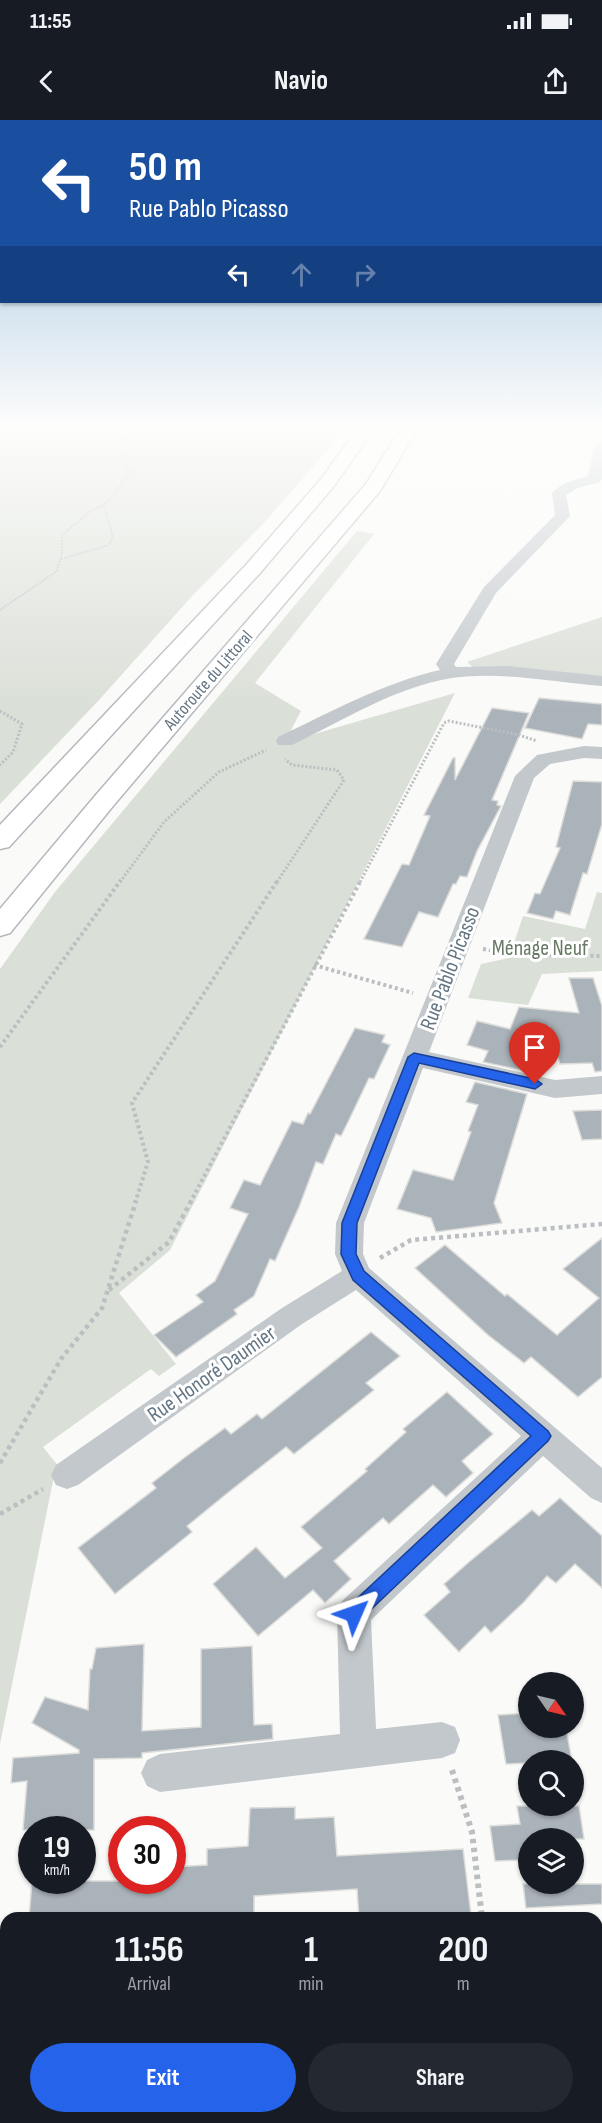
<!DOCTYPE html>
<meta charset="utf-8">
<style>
body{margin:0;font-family:"Sofia Sans Condensed",sans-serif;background:#242831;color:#f1f3f6;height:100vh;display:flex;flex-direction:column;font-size:22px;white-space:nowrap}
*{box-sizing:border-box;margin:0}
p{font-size:20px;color:#9ea1a6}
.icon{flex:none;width:33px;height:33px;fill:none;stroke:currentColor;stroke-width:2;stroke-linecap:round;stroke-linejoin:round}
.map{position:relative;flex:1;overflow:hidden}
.sheet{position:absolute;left:0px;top:1792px;width:603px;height:212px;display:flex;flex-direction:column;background:#171b24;border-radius:18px 18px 0 0;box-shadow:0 2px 4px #0004}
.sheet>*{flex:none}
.banner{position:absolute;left:0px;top:0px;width:603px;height:183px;box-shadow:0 2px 4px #0004;background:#1a4fa0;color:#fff;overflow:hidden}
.needle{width:39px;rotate:124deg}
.tools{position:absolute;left:518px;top:1552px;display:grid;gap:12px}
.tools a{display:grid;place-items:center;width:66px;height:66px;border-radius:50%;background:#171b24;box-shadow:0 2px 4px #0004;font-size:30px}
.speed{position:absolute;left:18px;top:1696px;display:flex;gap:12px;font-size:30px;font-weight:700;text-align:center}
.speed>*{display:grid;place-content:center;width:78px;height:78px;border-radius:50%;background:#171b24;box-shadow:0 2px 4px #0004;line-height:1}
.speed small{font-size:15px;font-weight:400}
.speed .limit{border:9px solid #d22;background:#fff;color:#111}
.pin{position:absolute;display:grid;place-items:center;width:51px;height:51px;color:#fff;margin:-62px -26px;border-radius:50% 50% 50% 0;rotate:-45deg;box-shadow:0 0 6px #0007}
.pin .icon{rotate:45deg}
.me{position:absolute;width:66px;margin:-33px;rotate:47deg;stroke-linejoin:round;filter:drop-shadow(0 0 4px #0008)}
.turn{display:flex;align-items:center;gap:21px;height:126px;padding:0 30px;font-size:27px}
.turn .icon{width:78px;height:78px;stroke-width:2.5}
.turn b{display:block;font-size:42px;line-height:51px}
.lanes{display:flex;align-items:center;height:57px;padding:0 30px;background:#0003;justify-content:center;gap:30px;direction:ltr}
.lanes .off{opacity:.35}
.eta{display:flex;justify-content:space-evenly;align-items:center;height:102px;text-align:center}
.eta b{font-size:36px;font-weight:700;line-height:42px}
.button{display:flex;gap:12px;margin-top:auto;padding:12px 30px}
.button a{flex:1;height:69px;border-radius:36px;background:#2563eb;color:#fff;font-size:24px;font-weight:700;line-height:69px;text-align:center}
.button a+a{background:#242831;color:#f1f3f6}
.status{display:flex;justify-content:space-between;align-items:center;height:42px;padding:0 30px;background:#171b24;direction:ltr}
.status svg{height:16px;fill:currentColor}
header{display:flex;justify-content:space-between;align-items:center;height:78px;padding:0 30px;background:#171b24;font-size:27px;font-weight:700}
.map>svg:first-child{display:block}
</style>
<div class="status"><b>11:55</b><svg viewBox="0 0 49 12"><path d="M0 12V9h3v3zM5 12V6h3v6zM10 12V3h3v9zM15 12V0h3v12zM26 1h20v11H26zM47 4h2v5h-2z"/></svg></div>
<header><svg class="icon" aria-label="back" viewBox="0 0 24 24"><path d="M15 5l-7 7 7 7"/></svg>Navio<svg class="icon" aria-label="share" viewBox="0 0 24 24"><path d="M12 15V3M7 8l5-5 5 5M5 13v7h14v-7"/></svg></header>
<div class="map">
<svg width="602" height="2003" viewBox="0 0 602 2003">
<rect width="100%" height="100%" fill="#fafaf8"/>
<g fill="#dadfd7">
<polygon points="0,308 344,308 337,319 263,404 193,475 99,580 0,684"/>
<polygon points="357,411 374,414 255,563 301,591 291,610 304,617 455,573 170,1130 119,1173 176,1244 159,1256 151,1249 43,1327 59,1347 55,1351 0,1624 0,849 55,772"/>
<polygon points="602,497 602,557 473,547 467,542"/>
<polygon points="597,772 602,773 602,851 542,854 528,885 468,878 481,844 509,838 523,796 585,809"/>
<polygon points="6,1846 6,1998 47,1998 46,2003 0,2003 0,1847"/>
</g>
<g fill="#aab3b9" stroke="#dcdcda" stroke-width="1.5">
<polygon points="539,578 602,584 602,605 588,604 582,619 525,608"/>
<polygon points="492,588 529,593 492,680 498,681 497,685 501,686 477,731 467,757 460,756 456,764 453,764 438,797 419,792 402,827 364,819 402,744 409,745 430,696 424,695 453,638 455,638 455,660"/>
<polygon points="573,661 602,662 602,704 587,754 583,753 570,795 556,791 553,799 527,793 535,773 540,774 560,728 556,727"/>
<polygon points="569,858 593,858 602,886 602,951 595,952 592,943 560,944 549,907 534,953 483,942 488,931 467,925 477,901 510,909 519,887 579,893"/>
<polygon points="355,908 385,915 382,922 390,925 374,959 369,958 348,1002 341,1016 336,1014 323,1044 316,1042 299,1087 275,1141 270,1139 254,1176 234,1190 237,1194 176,1237 154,1215 203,1182 196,1175 215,1161 248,1094 230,1088 244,1060 260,1065 292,1001 303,1004 308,993 310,994"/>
<polygon points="475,962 527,974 494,1083 502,1103 436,1112 431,1098 397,1089 413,1050 453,1060 471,1012 468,1011 478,985 466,982"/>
<polygon points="602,990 602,1019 582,1020 573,991"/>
<polygon points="602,1118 602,1257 578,1277 531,1237 524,1243 488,1215 415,1148 445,1125 505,1176 507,1174 557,1215 599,1178 563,1149"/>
<polygon points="371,1212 400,1236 366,1263 374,1270 294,1334 286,1327 230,1371 187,1406 192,1412 115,1474 78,1428 156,1368 152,1363 184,1338 225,1308 231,1314 257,1294 262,1299"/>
<polygon points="447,1272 493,1314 462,1341 473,1353 446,1377 433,1365 389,1404 383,1398 334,1441 351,1459 325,1483 313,1470 258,1516 213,1464 256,1427 285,1458 322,1428 301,1407 367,1351 365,1349 406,1312 403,1309"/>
<polygon points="560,1378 602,1416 602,1468 575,1444 556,1463 547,1456 523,1483 491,1513 485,1506 459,1532 424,1495 450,1472 444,1464 469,1442 532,1390 539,1396"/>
<polygon points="144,1524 142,1611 201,1607 201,1529 252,1526 254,1605 272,1604 273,1619 142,1633 142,1638 94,1639 94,1710 23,1710 27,1661 11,1663 13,1638 79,1633 79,1630 32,1603 45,1577 88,1590 90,1549 92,1549 96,1528"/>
<polygon points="528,1593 528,1608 566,1608 572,1641 506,1644 498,1595"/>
<polygon points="517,1686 579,1686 584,1719 528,1719 528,1740 495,1741 490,1706 520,1704"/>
<polygon points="295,1687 295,1699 334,1697 337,1736 463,1729 471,1795 359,1798 357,1769 254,1776 254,1798 29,1798 32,1761 172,1761 172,1747 207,1745 207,1729 248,1726 250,1688"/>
<polygon points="523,1764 602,1764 602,1784 526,1788"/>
</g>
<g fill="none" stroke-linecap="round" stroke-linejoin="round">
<g stroke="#b4b9bd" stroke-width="3">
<g id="highway">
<polygon points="358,308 375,308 334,366 260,453 9,727 0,729 0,705 246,445 322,358"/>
<polygon points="401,308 418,308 380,371 113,686 10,813 0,816 0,789 95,676 366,364"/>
</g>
</g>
<g stroke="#bbbfc2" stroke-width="2" stroke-dasharray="1.5 1.5" stroke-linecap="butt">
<polyline points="61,439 109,425 113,417 104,385"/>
<polyline points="0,490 57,451 62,433 62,415 91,391 104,385 114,375 129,352 120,331 119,320 148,308"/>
</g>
<g stroke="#bbbfc2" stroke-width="3" stroke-dasharray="2 2" stroke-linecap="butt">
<polyline points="0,591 22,604 13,632 0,645"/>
<polyline points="120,762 164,702 219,652 266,630"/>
<polyline points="277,762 344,660 337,650 292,645 285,639"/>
<polyline points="360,762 444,603 449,601 519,615 537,621"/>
</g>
<g stroke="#bbbfc2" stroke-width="4" stroke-dasharray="3 3" stroke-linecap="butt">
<polyline points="483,829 510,834 602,836"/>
<polyline points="314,845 413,873"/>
<polyline points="0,927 121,760"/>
<polyline points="135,1083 148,1042 132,983 278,760"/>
<polyline points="190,1083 361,760"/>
</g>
<g stroke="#bbbfc2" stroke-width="4.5" stroke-dasharray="4 4" stroke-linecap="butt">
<polyline points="380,1138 411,1120 602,1104"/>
<polyline points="109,1170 169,1122 191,1081"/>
<polyline points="0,1343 61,1239 102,1188 136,1081"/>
<polyline points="0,1394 43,1369"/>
</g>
<polyline stroke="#bbbfc2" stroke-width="6" stroke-dasharray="4.5 4.5" stroke-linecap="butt" points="452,1650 472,1712 482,1798"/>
<g fill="#c3c8cc" fill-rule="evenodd">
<path d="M602 321V359L600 362 578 368 566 375 570 396 496 473 454 544 456 547 507 546 602 556V566C553 562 501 551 452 558 395 567 342 601 292 625H278L276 621 278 617C331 592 383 563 440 550L436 544 484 467 555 395 552 373C561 363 575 360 588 356L595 325Z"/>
<polygon points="584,626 602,627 602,639 584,638 550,644 534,658 429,932 555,960 602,956 602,974 555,978 423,948 364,1103 363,1134 369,1148 602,1348 602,1383 591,1378 543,1336 371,1500 376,1609 442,1602 455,1607 460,1620 455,1633 442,1638 160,1672 147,1666 141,1653 147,1640 160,1634 340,1614 337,1493 342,1481 521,1316 356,1170 302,1204 78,1365 67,1369 56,1365 51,1355 56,1345 282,1188 342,1151 335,1134 336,1103 515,656 537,635"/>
<polygon points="597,1972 602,1975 602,2003 579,2003 577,1998 597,1998"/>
</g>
<use href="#highway" fill="#fff" fill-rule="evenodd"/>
</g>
<linearGradient id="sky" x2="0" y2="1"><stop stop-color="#96bcdc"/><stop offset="0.52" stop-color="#fdfdfc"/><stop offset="1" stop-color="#fdfdfc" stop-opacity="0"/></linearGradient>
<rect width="602" height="589" fill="url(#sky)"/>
<polygon fill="#2563eb" stroke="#184099" stroke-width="1.5" points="414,933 535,959 542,964 535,969 419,943 357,1103 356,1134 364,1151 548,1311 551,1316 548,1321 360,1500 354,1503 348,1500 345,1494 348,1487 531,1316 353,1160 341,1134 342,1103 408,937"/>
<g text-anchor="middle" stroke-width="6" stroke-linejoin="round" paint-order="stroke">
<g font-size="18" fill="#657683" stroke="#fff">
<text transform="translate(208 560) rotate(-49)" y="6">Autoroute du Littoral</text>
</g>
<g font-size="22" fill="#687a64" stroke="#fff">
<text x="540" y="835">Ménage Neuf</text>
</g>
<g font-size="22" fill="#657683" stroke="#fff">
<text transform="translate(449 848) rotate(-69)" y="8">Rue Pablo Picasso</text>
<text transform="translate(211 1253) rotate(-35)" y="8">Rue Honoré Daumier</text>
</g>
</g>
</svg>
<div class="tools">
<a><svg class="needle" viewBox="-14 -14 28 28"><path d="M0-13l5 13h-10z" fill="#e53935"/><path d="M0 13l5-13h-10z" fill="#9ea1a6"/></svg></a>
<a><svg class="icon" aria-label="search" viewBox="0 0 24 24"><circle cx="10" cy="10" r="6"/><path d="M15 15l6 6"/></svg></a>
<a><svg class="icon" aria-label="layers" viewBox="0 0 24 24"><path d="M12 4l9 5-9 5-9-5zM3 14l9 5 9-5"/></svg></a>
</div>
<div class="speed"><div>19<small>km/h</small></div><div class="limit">30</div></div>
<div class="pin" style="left:535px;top:964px;background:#d93025"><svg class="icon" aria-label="arrive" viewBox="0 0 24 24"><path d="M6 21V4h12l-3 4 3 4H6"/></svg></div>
<svg class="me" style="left:354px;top:1494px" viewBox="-20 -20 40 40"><path d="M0-17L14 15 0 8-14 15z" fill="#2563eb" stroke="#fff" stroke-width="4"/></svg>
<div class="banner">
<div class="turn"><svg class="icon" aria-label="left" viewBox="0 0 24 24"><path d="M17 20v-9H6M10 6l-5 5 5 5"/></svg><div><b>50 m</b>Rue Pablo Picasso</div></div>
<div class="lanes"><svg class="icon" aria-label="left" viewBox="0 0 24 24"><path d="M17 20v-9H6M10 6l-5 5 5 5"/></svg><svg class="icon off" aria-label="ahead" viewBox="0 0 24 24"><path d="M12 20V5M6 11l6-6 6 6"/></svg><svg class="icon off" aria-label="right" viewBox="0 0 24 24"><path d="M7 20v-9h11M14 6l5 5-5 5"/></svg></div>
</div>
<section class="sheet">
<div class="eta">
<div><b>11:56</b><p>Arrival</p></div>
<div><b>1</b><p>min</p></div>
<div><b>200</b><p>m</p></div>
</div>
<div class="button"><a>Exit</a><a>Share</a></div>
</section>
</div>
